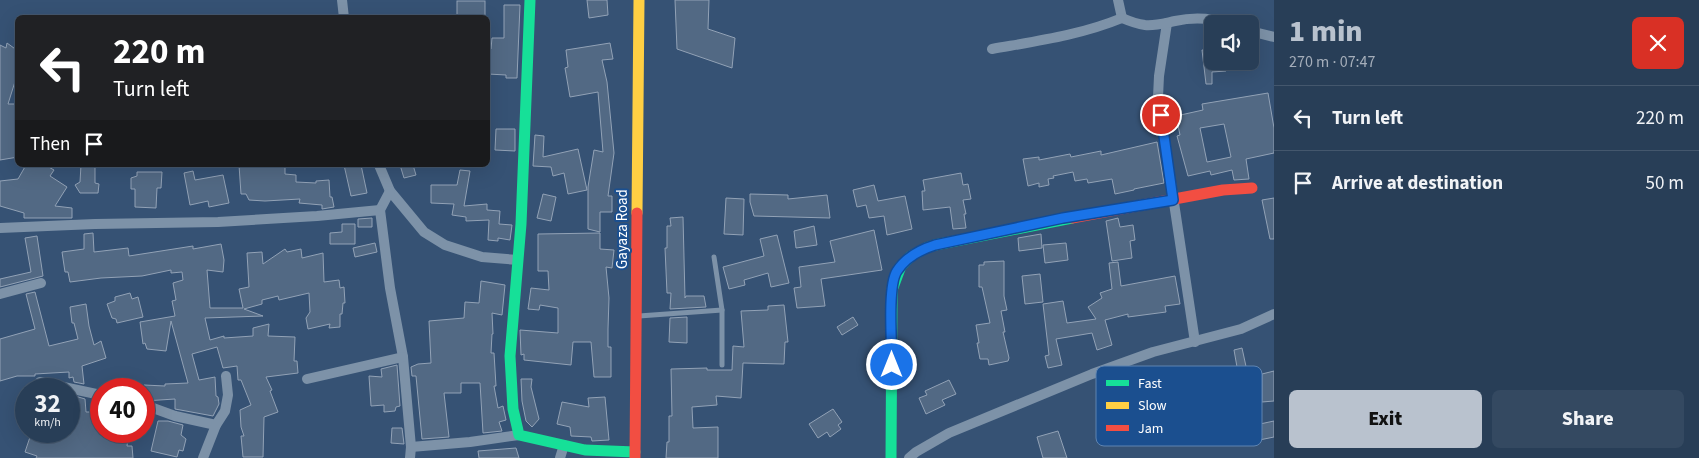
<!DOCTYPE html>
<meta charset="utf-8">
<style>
body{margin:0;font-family:"Source Sans 3",sans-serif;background:#344961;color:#f1f3f6;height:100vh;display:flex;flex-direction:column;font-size:19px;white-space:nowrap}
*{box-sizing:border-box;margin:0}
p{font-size:16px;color:#a5aeba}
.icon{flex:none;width:28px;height:28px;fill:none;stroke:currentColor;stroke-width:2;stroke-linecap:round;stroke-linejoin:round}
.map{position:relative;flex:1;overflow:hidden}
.details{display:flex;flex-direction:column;background:#283e57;width:425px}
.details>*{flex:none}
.guide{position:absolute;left:15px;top:15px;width:475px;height:152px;border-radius:8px;box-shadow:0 5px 20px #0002,0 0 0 1px #44576d;background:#202124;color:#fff;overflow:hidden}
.tools{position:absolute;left:1204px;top:15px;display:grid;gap:10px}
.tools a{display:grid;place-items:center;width:55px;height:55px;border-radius:8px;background:#283e57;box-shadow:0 5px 20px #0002,0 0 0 1px #44576d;font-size:25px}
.speed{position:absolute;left:15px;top:378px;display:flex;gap:10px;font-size:25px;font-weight:700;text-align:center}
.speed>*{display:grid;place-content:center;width:65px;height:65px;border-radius:50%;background:#283e57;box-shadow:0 5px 20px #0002,0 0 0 1px #44576d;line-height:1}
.speed small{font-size:12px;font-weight:400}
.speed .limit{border:8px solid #d22;background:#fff;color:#111}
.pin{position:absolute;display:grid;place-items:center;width:42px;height:42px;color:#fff;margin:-21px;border:2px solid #fff;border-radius:50%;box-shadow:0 1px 5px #0007}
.me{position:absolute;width:55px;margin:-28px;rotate:0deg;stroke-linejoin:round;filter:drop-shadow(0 0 4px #0008)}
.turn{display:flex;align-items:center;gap:18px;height:105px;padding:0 15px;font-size:22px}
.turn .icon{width:65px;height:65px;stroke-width:2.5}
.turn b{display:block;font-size:35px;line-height:42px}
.then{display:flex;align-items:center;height:48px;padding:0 15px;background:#0003;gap:10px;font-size:19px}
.round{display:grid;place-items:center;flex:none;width:52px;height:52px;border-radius:8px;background:#344961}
.head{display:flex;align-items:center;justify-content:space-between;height:85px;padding:0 15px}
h1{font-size:30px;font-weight:800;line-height:38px;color:#b9c2ce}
.primary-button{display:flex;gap:10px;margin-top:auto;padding:10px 15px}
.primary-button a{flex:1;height:58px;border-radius:8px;background:#b9c2ce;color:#111;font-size:20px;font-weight:800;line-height:58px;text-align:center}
.primary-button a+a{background:#344961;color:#f1f3f6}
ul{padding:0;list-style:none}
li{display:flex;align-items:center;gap:15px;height:65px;padding:0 15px;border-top:1px solid #44576d}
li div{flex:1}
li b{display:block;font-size:19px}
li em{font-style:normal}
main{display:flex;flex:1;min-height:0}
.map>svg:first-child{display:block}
</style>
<main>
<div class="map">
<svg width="1274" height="458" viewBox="0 0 1274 458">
<rect width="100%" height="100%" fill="#365274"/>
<g fill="#526984" stroke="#92a2b6" fill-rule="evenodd">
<polygon points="587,0 607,0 608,15 589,18"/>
<polygon points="675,0 709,0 708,29 735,38 732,68 677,49"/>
<rect x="457" y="1" width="28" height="17"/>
<polygon points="504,5 520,5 517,78 506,78 506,75 488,74 488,48 491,49 492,38 504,38"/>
<polygon points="7,43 18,51 18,72 8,104 18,104 18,157 0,160 0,45 6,48"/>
<polygon points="610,43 613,59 602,60 607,82 614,153 608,196 612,196 612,212 600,212 600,232 588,229 588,187 594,150 603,152 598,92 570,97 565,68 568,67 566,50"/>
<polygon points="1202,50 1212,50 1212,61 1226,61 1226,71 1212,72 1212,84 1206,84"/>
<path d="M1268 93 1274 128V153L1246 159 1249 179 1234 180 1232 170 1211 175 1210 171 1188 176 1177 136 1180 135 1176 116 1203 110 1202 104ZM1224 124 1231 157 1207 162 1200 128Z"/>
<polygon points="496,129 515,129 515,151 495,150"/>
<polygon points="535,135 544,136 543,157 578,149 587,190 568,194 564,173 553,176 551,167 533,166"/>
<polygon points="1157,142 1164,183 1134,189 1134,190 1115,194 1112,179 1088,183 1087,179 1075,181 1073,172 1053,176 1054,178 1048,179 1049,185 1039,187 1039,183 1028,186 1023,159 1039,157 1039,160 1070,154 1071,157 1101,151 1101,155"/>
<polygon points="26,165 45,165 54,170 50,176 67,187 55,206 72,208 72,218 24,218 24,213 0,206 0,181 18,179"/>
<polygon points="81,165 95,165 95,183 99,184 98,193 80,193 75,185 80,182"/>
<polygon points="239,165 285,165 285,174 296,175 296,182 316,183 316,181 329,180 330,197 332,197 334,207 322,209 322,205 299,203 300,199 265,201 249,200 246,194 241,194"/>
<polygon points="344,165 361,165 367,193 351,196"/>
<polygon points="400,165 413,165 416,175 404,178"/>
<polygon points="460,170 470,171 464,206 487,204 487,210 500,211 499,224 512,225 510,240 498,238 498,241 488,240 489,220 466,221 466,217 452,215 454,204 431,203 431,185 457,185"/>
<polygon points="193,171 195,180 223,175 229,203 209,207 208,201 190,205 184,173"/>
<polygon points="137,172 162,172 161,188 157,188 156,208 135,207 135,189 131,189 131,178 137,176"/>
<polygon points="961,173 963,185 968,184 971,199 963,200 966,214 964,214 966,228 953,229 950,207 923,210 922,191 925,191 923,180"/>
<polygon points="874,185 878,201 905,196 912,229 887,235 884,216 869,218 866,205 857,207 853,190"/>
<polygon points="543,194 556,197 551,221 537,218"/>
<polygon points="750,194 788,195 788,199 827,195 830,218 754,216 750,202"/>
<polygon points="726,198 744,199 743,235 724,234"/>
<polygon points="1274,198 1274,239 1270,239 1262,200"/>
<polygon points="683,217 685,298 686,296 704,296 706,307 670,309 671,293 667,293 665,248 667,248 667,226 671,226 670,218"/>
<polygon points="372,218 372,227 358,227 358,219"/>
<polygon points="1118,218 1120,227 1133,225 1135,240 1130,241 1132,258 1112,261 1106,221"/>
<polygon points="342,224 355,224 355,244 330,244 330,233 342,232"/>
<polygon points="814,226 817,245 796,248 794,231"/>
<polygon points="874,230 882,270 821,279 825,306 797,308 794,288 801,287 799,267 835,262 830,241"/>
<polygon points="93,233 94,252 128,248 129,256 193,246 193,249 221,244 224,260 223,272 207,270 210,308 243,308 239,289 249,287 247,253 262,252 263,264 285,249 287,252 301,249 302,258 323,253 324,282 339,280 340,288 344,287 345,303 343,303 342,314 340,314 340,327 329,328 330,324 308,329 306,318 310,312 309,293 279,300 278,296 262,300 262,304 244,309 263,316 205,318 210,340 224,336 224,338 253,336 253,328 269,324 268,336 295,337 294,361 297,361 298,373 266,377 272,390 270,391 278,412 264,417 263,457 243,457 241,436 244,436 241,427 240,410 251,405 241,380 238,380 237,366 223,368 217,347 192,354 199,380 215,377 216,396 218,397 219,404 213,416 175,409 175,399 144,401 144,385 165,386 165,384 188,383 171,321 166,351 147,349 145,343 143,344 140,322 175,316 172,301 176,300 173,283 183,280 182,272 171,273 171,270 142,276 101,278 70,282 68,272 65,272 62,252 84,249 84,234"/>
<polygon points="600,233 600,249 614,250 612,268 606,267 609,298 608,329 608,347 611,347 611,377 594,377 591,342 573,342 571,365 524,360 524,354 521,355 520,330 558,333 558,308 540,305 539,310 528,309 531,288 549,290 548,271 538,271 538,234"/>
<polygon points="1041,234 1042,248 1019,251 1018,238"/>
<polygon points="777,235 789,283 771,287 768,273 744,280 745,285 729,289 723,267 764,256 760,239"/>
<polygon points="37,236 43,276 0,287 0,279 31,272 25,238"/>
<polygon points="375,243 377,252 355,257 353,248"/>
<polygon points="1066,243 1068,260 1045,263 1043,245"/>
<polygon points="1004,261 1004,296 1007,310 1001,311 1005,332 1003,332 1009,358 1008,361 989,365 988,359 980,359 977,343 979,343 976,325 990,323 982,287 979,287 979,265 984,265 984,262"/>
<polygon points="1118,262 1121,286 1175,276 1180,304 1165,306 1166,312 1128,317 1128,314 1105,320 1112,345 1097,350 1092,333 1056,339 1062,365 1048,368 1045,356 1049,355 1043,304 1063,301 1067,323 1096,319 1088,307 1102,298 1100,293 1112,289 1109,263"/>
<polygon points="1040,274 1043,302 1025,304 1022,276"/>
<polygon points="481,281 505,285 502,315 492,313 493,334 492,334 491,353 494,353 496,386 494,386 498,408 503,406 506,420 499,422 502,431 483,433 480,383 461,383 461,393 444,393 449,437 422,439 416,376 412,376 411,367 418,364 431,363 429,321 464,318 465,302 479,303"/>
<polygon points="35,292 49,346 78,339 74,323 72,323 70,307 86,304 89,326 94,345 101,341 106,358 82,366 84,384 74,382 73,377 69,378 69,372 35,374 35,376 17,376 0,381 0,339 35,329 26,294"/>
<polygon points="130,293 132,299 138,297 143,317 117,323 116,319 112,318 107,304 115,301 115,297"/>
<polygon points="784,305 788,342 785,342 784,364 743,363 741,398 716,396 717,405 692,407 693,428 718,427 718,458 666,458 667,442 669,442 669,416 672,416 671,369 707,368 707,370 732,370 733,346 744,347 741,311 768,310 768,306"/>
<polygon points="687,317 687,343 669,342 670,318"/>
<polygon points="853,317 858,325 842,335 837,327"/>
<polygon points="1242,348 1247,371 1251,370 1253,382 1227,387 1224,370 1237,367 1234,350"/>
<polygon points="397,365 400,406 396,407 395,411 384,412 384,405 371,406 369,376 382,377 381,369"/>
<polygon points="1274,371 1274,401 1262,402 1262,374"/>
<polygon points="521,379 532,379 531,387 539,419 532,427 526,421 522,401"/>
<polygon points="949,380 956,394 942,400 945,405 926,414 919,398 927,395 925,391"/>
<polygon points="75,396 85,399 86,412 101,412 101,431 116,431 116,436 128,438 127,446 132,446 133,458 36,458 37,456 25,452 32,431 69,431 69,406 76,406"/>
<polygon points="605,397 609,440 592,441 591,437 571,436 570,427 557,424 562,402 589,407 588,398"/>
<polygon points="833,409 842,422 838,425 841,429 830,437 827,432 818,438 809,424"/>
<polygon points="1259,418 1260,424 1274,421 1274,437 1240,444 1236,424"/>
<polygon points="158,421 168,421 183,425 181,435 186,439 183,451 179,450 177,457 151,451"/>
<polygon points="392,428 402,428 404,444 391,443"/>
<polygon points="1058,431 1067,458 1043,458 1037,437"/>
<polygon points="516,448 519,458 479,458 478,451"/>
</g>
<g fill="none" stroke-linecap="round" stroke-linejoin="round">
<g stroke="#7d92a8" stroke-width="5">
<polyline points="639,316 722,310 714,257"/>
<polyline points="722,365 722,310"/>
</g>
<g stroke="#7d92a8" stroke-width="10">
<polyline points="342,0 344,18"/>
<polyline points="1118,0 1122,18"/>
<polyline points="1167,23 1159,76 1158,97 1195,342"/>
<polyline points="1250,31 1274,37"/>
<path d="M992 49C1037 41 1081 35 1122 18 1129 21 1137 24 1145 25 1155 26 1165 23 1175 21 1194 17 1212 18 1229 24"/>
<polyline points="379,165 390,191 424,232 445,245 482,257 518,260"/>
<polyline points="390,191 380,210 390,288 403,357 411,447 410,458"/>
<polyline points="0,228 95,224 218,222 317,216 380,210"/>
<polyline points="0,294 41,283"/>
<polyline points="307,379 403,357"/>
<polyline points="40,382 101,395"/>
<polyline points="144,408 153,408 175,416 216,425"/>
<polyline points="411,447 470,442 519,435"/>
<polyline points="203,458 216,425 225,411 228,395 226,376"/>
<polyline points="560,458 564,445"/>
<polyline points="909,458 916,452 949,433 1092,374 1153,352 1241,329 1274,314"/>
</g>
<g stroke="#16e098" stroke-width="11">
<polyline points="530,0 521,224 510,356 513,409 519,435 585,450 635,452"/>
<polyline points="891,458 892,290 901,266 911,256 926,248 935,245 1072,218"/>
</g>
<polyline stroke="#ffcf43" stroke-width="11" points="637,213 639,0"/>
<g stroke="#f24e42" stroke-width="11">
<polyline points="1072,218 1223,190 1252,188"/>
<polyline points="635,458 637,213"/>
</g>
</g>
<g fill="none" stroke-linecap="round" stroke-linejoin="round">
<g stroke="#114b97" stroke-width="12">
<path id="route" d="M892 365C892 345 887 286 897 271 906 257 919 250 935 245L1063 218 1173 200 1161 115"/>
</g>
<use href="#route" stroke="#1a73e8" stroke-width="9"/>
</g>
<g text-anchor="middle" stroke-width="4" stroke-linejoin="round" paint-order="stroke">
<g font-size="15" fill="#fff" stroke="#1b4f8f">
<text transform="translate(622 229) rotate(-90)" y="5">Gayaza Road</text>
</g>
</g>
<rect x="1096" y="366" width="166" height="80" rx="8" fill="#1b4f8f" stroke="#5f84b1" stroke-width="1"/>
<rect x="1106" y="380" width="23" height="6" fill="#16e098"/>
<rect x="1106" y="402" width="23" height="7" fill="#ffcf43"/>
<rect x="1106" y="425" width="23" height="6" fill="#f24e42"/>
<g font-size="14" fill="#fff">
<text x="1138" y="388">Fast</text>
<text x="1138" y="410">Slow</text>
<text x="1138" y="433">Jam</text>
</g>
</svg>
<div class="tools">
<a><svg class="icon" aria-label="sound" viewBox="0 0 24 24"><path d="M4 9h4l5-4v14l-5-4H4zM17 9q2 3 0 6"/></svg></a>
</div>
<div class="speed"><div>32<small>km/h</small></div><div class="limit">40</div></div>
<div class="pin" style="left:1161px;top:115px;background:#d93025"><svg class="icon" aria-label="arrive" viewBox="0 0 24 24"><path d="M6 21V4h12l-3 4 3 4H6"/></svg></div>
<svg class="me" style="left:892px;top:365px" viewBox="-20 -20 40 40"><circle r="17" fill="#1a73e8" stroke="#fff" stroke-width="3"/><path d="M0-11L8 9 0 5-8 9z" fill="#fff"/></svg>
<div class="guide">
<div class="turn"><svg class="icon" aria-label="left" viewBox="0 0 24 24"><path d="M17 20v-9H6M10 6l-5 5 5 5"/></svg><div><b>220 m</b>Turn left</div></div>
<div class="then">Then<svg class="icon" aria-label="arrive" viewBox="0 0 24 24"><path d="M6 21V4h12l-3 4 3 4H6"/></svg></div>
</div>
</div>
<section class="details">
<div class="head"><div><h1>1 min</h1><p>270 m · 07:47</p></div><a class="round" style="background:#d93025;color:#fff"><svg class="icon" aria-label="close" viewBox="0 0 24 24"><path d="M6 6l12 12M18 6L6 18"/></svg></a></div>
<ul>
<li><svg class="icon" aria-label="left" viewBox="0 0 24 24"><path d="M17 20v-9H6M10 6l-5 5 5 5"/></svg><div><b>Turn left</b></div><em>220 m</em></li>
<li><svg class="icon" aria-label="arrive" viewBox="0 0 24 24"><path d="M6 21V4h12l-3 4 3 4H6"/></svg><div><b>Arrive at destination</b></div><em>50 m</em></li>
</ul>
<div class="primary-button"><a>Exit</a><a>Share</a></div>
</section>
</main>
